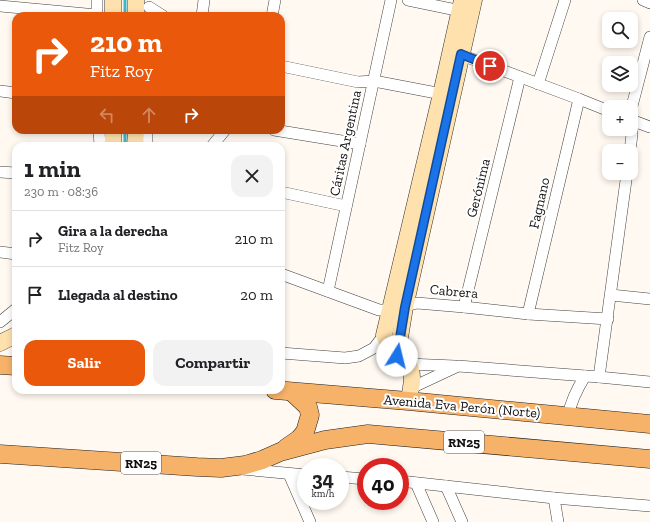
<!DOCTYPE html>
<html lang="es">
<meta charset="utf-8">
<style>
body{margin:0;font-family:"Zilla Slab",serif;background:#f2f2f2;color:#202124;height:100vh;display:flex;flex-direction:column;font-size:15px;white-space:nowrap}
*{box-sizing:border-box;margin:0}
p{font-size:13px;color:#757577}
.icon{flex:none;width:22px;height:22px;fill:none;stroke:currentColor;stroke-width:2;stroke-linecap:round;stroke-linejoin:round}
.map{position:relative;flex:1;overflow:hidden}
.drawer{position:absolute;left:12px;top:142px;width:273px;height:252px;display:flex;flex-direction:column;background:#fff;border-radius:12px;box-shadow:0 2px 6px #0003}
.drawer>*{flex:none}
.guide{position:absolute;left:12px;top:12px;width:273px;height:122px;border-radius:12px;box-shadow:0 2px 6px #0003;background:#ea580c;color:#fff;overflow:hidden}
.controls{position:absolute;left:602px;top:12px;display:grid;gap:8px}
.controls a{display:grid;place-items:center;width:36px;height:36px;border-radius:8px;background:#fff;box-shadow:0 2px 6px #0003;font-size:20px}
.speed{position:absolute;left:297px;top:458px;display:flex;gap:8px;font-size:20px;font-weight:700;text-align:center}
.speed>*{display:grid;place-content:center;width:52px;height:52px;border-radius:50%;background:#fff;box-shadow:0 2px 6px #0003;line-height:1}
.speed small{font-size:10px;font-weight:400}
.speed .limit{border:6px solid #d22;background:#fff;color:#111}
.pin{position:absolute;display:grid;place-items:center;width:34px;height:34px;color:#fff;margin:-17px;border:2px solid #fff;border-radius:50%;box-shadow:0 1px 4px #0007}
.me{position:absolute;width:44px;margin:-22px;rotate:9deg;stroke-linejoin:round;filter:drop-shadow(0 0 3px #0008)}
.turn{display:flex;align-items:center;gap:14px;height:84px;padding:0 12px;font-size:18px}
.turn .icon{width:52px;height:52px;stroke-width:2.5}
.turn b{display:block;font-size:28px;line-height:34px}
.lanes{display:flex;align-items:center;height:38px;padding:0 12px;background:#0003;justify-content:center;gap:20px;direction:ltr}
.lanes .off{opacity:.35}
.round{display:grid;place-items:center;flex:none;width:42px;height:42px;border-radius:12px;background:#f2f2f2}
.head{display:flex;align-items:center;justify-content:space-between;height:68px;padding:0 12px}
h1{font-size:24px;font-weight:700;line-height:30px}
.button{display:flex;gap:8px;margin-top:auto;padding:8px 12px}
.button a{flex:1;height:46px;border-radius:12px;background:#ea580c;color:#fff;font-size:16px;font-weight:700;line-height:46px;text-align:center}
.button a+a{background:#f2f2f2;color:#202124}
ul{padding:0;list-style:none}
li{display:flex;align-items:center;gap:12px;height:56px;padding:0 12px;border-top:1px solid #e0e0e0}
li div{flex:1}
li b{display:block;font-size:15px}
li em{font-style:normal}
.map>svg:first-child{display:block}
</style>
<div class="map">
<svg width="650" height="522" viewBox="0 0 650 522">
<rect width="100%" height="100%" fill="#fff9f1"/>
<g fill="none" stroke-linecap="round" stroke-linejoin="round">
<g stroke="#3eb6cc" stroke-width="3">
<polyline points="125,16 125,0"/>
<polyline points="125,146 125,130"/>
</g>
<g stroke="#424242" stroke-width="12">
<g id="street">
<polyline points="408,0 466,12"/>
<polyline points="643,0 650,3"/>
<polyline points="0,6 97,15"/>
<polyline points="149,7 163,16"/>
<polyline points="97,16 97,0"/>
<polyline points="202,16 204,0"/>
<polyline points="272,16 275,0"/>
<polyline points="456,53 579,99 609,111"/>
<polyline points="281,66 358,82 374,81 447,95"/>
<polyline points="538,84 565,0"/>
<polyline points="0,91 16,93"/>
<polyline points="631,120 650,127"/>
<polyline points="99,130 100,146"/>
<polyline points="274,130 360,144"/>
<polyline points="147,146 147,130"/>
<polyline points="212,146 225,130"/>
<polyline points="630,151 632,134 632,106 650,37"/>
<polyline points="0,172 16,173"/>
<polyline points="281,192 346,206"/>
<polyline points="0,252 16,254"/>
<polyline points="281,274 379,310 390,310 417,303 464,307 528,314 608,319"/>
<polyline points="328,291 391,0"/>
<polyline points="611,295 650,299"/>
<polyline points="464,307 520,77"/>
<polyline points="528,314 579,99"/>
<polyline points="0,322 16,309"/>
<polyline points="281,353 345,358 359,356 374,348 384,335"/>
<polyline points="408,364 455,366"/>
<polyline points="599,377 627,173"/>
<polyline points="411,388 458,366 599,377 650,382"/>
<path d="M568 416C571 401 577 389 585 376"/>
<polyline points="242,469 306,475"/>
<polyline points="289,474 310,522"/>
<polyline points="340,477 366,479"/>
<polyline points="400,481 554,498 650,506"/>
<polyline points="416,483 433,522"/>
<polyline points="446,486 462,522"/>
<polyline points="554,498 558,522"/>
</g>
</g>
<g stroke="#313131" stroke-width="17">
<g id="secondary">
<polyline points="113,16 113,0"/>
<polyline points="136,16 136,0"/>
<polyline points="113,146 113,130"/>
<polyline points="135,146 136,130"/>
<polyline points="0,343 16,335"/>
<polyline points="397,356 405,307 474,0"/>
<path d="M408 401C411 391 415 372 408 364 405 361 400 359 397 356 391 350 387 343 384 335L441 94 462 0"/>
</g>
</g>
<g stroke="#202020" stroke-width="19">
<g id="primary">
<polyline points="0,365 16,366"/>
<polyline points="275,390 408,401 650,424"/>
<polyline points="286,448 299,439 305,432 310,415 308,407 292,392"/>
<polyline points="0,454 197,467 221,468 245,465 262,460 280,452 325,440 368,434 650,459"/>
</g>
</g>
<use href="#street" stroke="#fff" stroke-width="11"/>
<use href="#secondary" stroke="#fee1ad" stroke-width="16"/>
<use href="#primary" stroke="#f7b269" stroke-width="18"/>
</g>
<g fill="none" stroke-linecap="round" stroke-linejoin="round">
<g stroke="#114b97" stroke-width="10">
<polyline id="route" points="397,356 405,307 461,54 490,66"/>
</g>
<use href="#route" stroke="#1a73e8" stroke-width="7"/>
</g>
<g text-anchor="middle" stroke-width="4" stroke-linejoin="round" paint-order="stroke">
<g fill="#fff" stroke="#575757" stroke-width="1">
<rect x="444" y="431" width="40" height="22" rx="3"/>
<rect x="121" y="452" width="40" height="22" rx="3"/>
</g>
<g font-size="13" font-weight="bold" fill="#0f0f0f">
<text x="464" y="447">RN25</text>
<text x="141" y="468">RN25</text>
</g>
<g font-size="14" fill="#0f0f0f" stroke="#fff">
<text transform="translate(345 143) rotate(-78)" y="5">Cáritas Argentina</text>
<text transform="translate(478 188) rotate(-76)" y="5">Gerónima</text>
<text transform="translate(539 203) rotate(-77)" y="5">Fagnano</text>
<text transform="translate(454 291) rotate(5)" y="5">Cabrera</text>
<text transform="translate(462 406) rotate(5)" y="5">Avenida Eva Perón (Norte)</text>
</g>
</g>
</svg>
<div class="controls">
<a><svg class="icon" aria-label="search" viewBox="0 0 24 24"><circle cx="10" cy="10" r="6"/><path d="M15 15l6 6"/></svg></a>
<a><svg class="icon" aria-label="layers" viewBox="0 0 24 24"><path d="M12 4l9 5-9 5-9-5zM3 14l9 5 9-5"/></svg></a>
<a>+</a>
<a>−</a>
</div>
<div class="speed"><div>34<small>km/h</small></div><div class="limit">40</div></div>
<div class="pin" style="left:490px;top:66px;background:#d93025"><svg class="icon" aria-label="arrive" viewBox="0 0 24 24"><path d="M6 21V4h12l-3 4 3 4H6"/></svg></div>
<svg class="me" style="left:397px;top:356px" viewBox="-20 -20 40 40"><circle r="19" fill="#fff"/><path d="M0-13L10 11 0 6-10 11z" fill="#1a73e8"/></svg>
<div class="guide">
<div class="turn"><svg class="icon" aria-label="right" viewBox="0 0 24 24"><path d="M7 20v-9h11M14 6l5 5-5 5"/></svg><div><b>210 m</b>Fitz Roy</div></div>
<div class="lanes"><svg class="icon off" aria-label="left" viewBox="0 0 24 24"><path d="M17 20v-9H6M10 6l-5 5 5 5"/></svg><svg class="icon off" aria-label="ahead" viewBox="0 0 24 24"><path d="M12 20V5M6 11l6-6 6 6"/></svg><svg class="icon" aria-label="right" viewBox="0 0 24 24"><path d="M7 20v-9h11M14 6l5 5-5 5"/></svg></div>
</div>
<section class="drawer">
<div class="head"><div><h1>1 min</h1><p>230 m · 08:36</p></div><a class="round"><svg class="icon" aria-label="close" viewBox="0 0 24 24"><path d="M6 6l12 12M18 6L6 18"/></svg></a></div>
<ul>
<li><svg class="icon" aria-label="right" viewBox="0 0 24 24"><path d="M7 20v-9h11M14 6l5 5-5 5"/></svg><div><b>Gira a la derecha</b><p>Fitz Roy</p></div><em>210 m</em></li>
<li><svg class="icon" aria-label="arrive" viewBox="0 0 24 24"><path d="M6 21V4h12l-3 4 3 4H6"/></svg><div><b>Llegada al destino</b></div><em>20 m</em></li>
</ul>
<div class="button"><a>Salir</a><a>Compartir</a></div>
</section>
</div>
